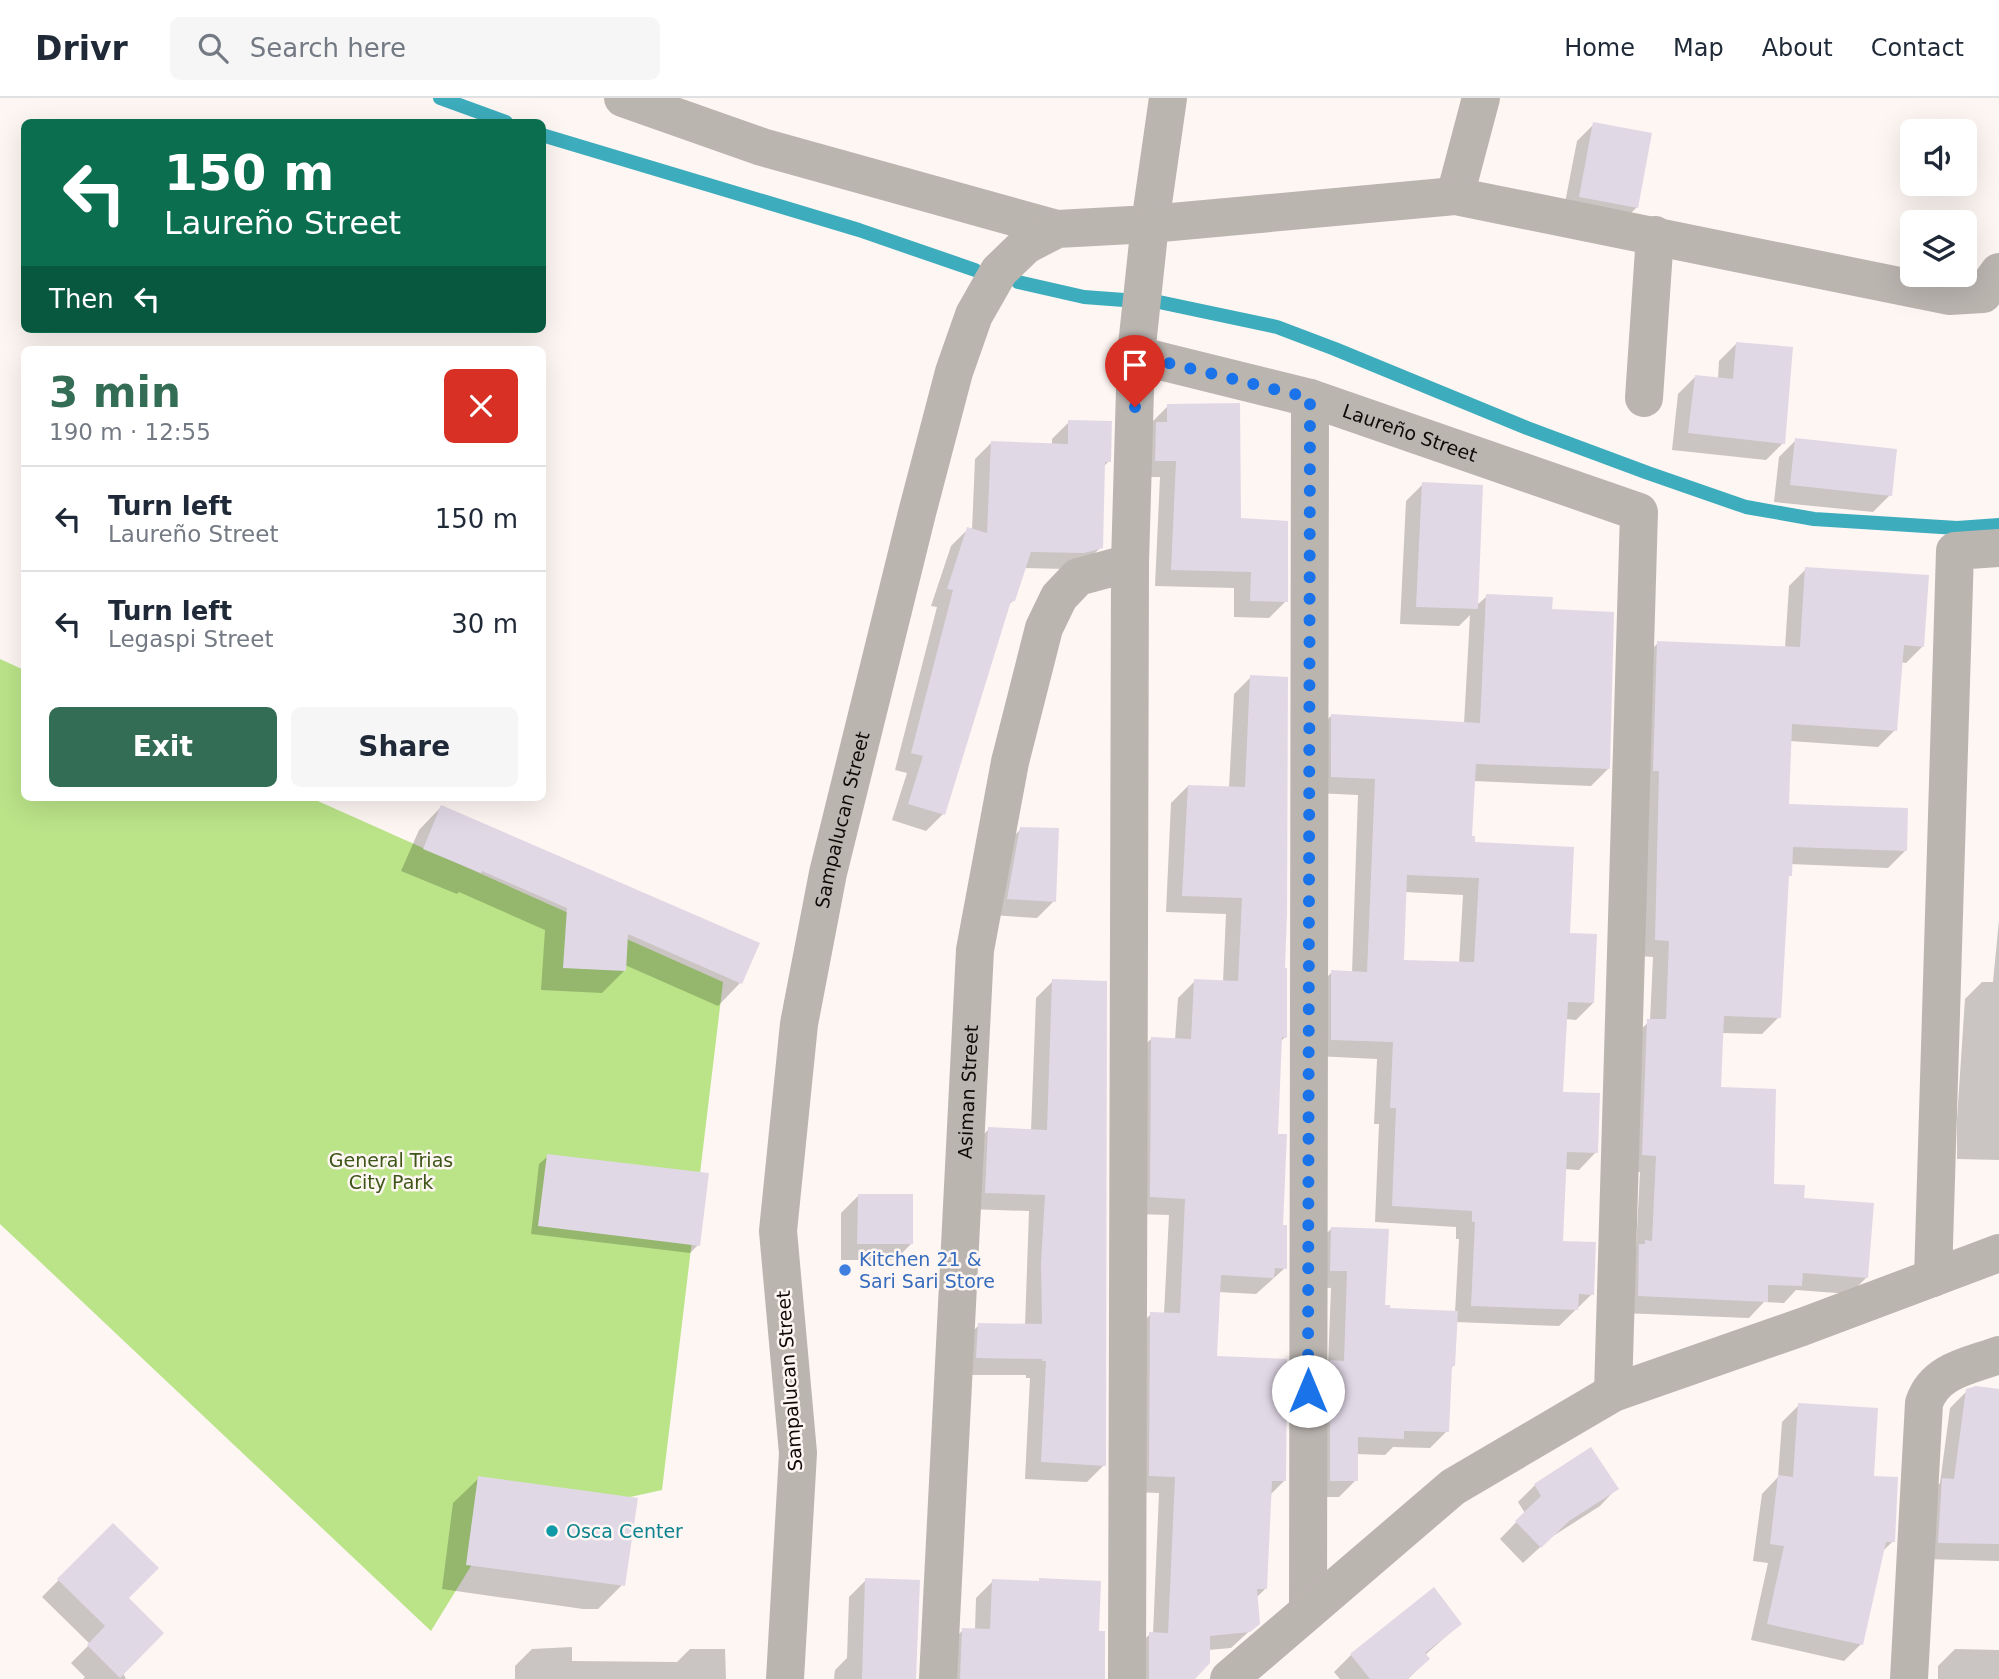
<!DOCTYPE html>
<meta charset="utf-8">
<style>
body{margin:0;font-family:"DejaVu Sans",sans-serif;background:#f6f6f7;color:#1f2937;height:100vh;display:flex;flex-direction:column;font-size:26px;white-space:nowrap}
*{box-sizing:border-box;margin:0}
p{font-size:23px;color:#747a83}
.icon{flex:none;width:38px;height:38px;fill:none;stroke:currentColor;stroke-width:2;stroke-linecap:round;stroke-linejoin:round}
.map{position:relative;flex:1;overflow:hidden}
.side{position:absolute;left:21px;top:248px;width:525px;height:455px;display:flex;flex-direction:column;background:#fff;border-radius:10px;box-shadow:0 7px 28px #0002}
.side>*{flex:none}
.guide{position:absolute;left:21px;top:21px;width:525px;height:214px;border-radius:10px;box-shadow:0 7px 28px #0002;background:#0b6e4f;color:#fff;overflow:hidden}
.tools{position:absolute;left:1900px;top:21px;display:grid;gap:14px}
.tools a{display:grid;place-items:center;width:77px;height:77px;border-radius:10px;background:#fff;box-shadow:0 7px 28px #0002;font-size:35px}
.pin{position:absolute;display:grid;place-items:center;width:60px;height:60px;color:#fff;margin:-72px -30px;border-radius:50% 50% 50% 0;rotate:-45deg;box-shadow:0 0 7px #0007}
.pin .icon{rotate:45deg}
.me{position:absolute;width:77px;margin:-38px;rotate:0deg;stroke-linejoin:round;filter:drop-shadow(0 0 5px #0008)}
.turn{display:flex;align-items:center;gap:24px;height:147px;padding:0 28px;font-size:32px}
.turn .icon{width:91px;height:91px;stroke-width:2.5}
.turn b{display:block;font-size:49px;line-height:60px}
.then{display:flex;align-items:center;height:66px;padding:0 28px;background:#0003;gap:14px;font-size:26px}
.round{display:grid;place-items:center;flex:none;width:74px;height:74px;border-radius:10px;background:#f6f6f7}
.headline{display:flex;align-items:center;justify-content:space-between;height:119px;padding:0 28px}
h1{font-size:42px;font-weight:600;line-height:52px;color:#346d55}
.cta{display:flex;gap:14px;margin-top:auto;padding:14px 28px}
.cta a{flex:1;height:80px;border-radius:10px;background:#346d55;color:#fff;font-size:28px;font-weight:600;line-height:80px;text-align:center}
.cta a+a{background:#f6f6f7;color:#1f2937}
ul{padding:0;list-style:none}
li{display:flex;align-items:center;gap:21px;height:105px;padding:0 28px;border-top:2px solid #e0e1e3}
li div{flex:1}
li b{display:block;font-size:26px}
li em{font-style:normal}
header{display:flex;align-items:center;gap:42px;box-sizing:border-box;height:98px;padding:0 35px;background:#fff;border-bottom:2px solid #e0e1e3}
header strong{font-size:33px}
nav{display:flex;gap:38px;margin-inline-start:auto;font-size:24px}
.search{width:490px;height:63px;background:#f6f6f7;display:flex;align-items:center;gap:18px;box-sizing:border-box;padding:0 24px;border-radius:10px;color:#747a83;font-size:26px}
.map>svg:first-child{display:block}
</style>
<header>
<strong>Drivr</strong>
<div class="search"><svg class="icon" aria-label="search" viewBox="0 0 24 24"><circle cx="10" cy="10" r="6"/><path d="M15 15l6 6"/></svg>Search here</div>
<nav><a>Home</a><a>Map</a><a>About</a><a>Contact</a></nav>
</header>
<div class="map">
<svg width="1999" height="1581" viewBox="0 0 1999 1581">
<rect width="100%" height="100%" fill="#fdf6f3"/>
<polygon fill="#bbe489" points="0,561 24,572 24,700 311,700 723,884 662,1392 495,1429 431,1533 0,1126"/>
<g fill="#0003" fill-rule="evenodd">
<polygon points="1594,26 1637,109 1620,126 1563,115 1577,43"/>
<polygon points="1736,246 1783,345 1766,362 1672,352 1678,296 1695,279 1718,281 1719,263"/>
<polygon points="1168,308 1286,503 1269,520 1234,519 1234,490 1155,488 1160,379 1139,379 1151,325"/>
<polygon points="1069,324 1109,363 1103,369 1101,449 1084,466 1066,471 1024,470 1013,503 1008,507 943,716 926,733 892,722 907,675 895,672 937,509 931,508 951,448 968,431 972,432 975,361 992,344 1052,347 1052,341"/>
<polygon points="1796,342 1890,397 1873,414 1774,404 1779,359"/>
<path d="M1423 386 1476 508 1487 498 1550 513 1608 671 1591 688 1473 683 1470 740 1473 746 1569 836 1593 905 1576 922 1565 921 1561 995 1596 1054 1579 1072 1564 1071 1561 1145 1592 1196 1559 1228 1456 1224 1454 1267 1450 1271 1447 1333 1430 1350 1393 1349 1385 1357 1356 1356V1382L1339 1399H1314V1281L1328 1267 1331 1190 1314 1189V1148L1331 1131 1388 1212 1455 1215 1459 1141H1456V1129L1375 1124 1379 1026H1374L1377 961 1315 958V891L1332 874 1352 875 1358 697 1315 695V634L1332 617 1464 626 1470 517 1459 528 1400 526 1406 403ZM1405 794 1463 797 1459 866 1402 863Z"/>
<polygon points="1806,471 1923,548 1906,565 1900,564 1895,632 1878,649 1790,643 1787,707 1905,753 1888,770 1790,766 1790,777 1787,780 1779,919 1762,936 1721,935 1719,990 1772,1088 1867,1179 1850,1196 1796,1192 1784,1205 1764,1204 1749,1220 1621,1215 1636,1151 1640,1074 1626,1073 1631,940 1650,923 1653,859 1639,858 1641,562 1658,545 1785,550 1789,488"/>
<polygon points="1251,579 1283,872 1285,939 1280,944 1276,1037 1285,1170 1256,1196 1218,1194 1216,1260 1285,1382 1270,1397 1266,1490 1256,1500 1258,1525 1231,1550 1208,1552 1193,1581 1133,1581 1133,1553 1150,1536 1153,1536 1159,1395 1133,1394 1134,1233 1151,1216 1164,1216 1169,1117 1134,1116 1134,958 1151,941 1175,942 1178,900 1195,883 1223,884 1226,816 1166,814 1171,705 1188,688 1229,690 1234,596"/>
<polygon points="441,709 740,885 718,908 625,867 624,873 602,895 541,892 545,832 459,794 457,796 401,773 419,732"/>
<polygon points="1021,731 1054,803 1037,820 991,817 1004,748"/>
<polygon points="1999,822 1999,1062 1957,1061 1957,1021 1965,901 1982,884 1993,884"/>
<polygon points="1053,883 1104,1367 1087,1384 1025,1381 1030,1280 1026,1280 1026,1277 960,1277 962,1244 979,1227 1025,1228 1029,1113 968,1111 972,1048 989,1031 1031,1033 1036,900"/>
<polygon points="548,1058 698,1147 690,1155 531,1136 539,1066"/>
<polygon points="858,1098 912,1145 895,1162 841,1162 841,1115"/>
<polygon points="1967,1293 1999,1293 1999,1463 1922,1461 1925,1399 1940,1385 1950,1310"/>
<polygon points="1799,1307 1872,1380 1893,1443 1882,1454 1861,1546 1844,1563 1751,1542 1768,1465 1753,1463 1762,1396 1778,1379 1782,1324"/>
<polygon points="479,1380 624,1485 598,1511 583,1511 442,1491 453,1405"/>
<polygon points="1535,1387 1616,1391 1600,1408 1550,1440 1523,1465 1500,1441 1525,1415 1518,1404"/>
<polygon points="113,1427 123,1575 126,1581 83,1581 85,1579 71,1565 90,1546 42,1499"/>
<polygon points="866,1482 914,1581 834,1581 835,1572 847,1560 849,1499"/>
<polygon points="1040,1482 1097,1535 1103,1581 944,1581 946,1549 963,1532 975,1532 976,1500 993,1483 1037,1485"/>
<polygon points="1460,1526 1425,1557 1428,1561 1408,1581 1340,1581 1334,1574 1351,1557"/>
<polygon points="572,1549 572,1563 677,1564 690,1551 725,1551 726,1581 515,1581 515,1568 532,1551"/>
<polygon points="1955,1551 1999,1552 1999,1581 1938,1581 1938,1568"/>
</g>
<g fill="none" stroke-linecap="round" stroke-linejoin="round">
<g stroke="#3dacbc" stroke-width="14">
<polyline points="440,0 506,24"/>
<polyline points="542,37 859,132 975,172"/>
<polyline points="1018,184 1084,199 1124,202"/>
<polyline points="1159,204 1277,229 1335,251 1527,330 1648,375 1746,409 1814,421 1957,430 1999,427"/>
</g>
</g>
<g fill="#e1d8e6" fill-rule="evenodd">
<polygon points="1593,24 1652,35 1638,110 1579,99"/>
<polygon points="1736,244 1793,249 1785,346 1688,335 1695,277 1733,281"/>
<polygon points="1240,305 1241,420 1288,423 1288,504 1250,503 1251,474 1171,472 1176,363 1155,363 1156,324 1167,324 1167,306"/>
<polygon points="1068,322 1112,323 1111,364 1105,364 1103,450 1084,455 1031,454 1015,503 1011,503 945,717 908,706 923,658 911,655 953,492 947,491 967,429 987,435 991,343 1068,346"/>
<polygon points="1795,340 1897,351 1892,398 1790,387"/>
<polygon points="1422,384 1483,387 1478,511 1416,509"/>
<polygon points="1805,469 1929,477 1924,549 1904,547 1897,633 1792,626 1789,706 1908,710 1907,753 1793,749 1792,778 1789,778 1781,920 1724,918 1721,989 1776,991 1774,1086 1805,1087 1804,1100 1874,1105 1868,1180 1803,1175 1802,1188 1768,1187 1768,1204 1638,1198 1639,1146 1645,1146 1645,1142 1652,1143 1656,1058 1642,1057 1647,921 1666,921 1669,843 1655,842 1659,673 1653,673 1657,543 1800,549"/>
<path d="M1486 496 1553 499 1552 511 1614 514 1610 671 1476 666 1472 738H1475V744L1574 749 1570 835 1597 836 1594 905 1568 904 1563 994 1600 995 1598 1055 1567 1054 1563 1143 1596 1144 1594 1197 1579 1196 1578 1212 1471 1208 1475 1124H1472V1113L1392 1108 1396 1010H1390L1393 944 1331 942V872L1367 874 1375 681 1331 679V616L1480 625ZM1407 777 1479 780 1474 864 1404 862Z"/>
<polygon points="1250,577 1288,579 1287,816 1285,870 1287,870 1287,940 1282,939 1278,1036 1287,1036 1283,1127 1287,1127 1287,1171 1275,1170 1274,1180 1221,1177 1217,1258 1287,1261 1286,1383 1272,1383 1267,1491 1257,1491 1260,1526 1250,1534 1210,1538 1210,1565 1195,1581 1149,1581 1149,1534 1168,1535 1175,1379 1149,1378 1150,1214 1180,1215 1185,1101 1150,1099 1151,939 1191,941 1194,881 1238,883 1242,800 1182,798 1188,687 1245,689"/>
<polygon points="441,707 760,845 742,886 628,836 626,873 563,870 567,810 482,773 481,775 423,751"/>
<polygon points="1020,729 1059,730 1056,804 1007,801"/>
<polygon points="1052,881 1107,883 1106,1368 1041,1364 1046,1263 1042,1263 1042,1261 976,1260 978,1225 1042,1226 1041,1165 1045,1097 985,1095 988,1029 1047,1032"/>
<polygon points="547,1056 709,1075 700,1148 538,1128"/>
<polygon points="858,1096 913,1096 913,1146 857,1146"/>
<polygon points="1331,1129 1389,1131 1385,1207 1390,1207 1390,1210 1458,1213 1455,1268 1452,1268 1449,1334 1404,1333 1404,1341 1358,1339 1358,1383 1330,1383 1330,1262 1344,1263 1347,1173 1330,1173"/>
<polygon points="1976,1288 1999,1291 1999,1446 1938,1445 1942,1380 1954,1381 1966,1291"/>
<polygon points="1798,1305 1878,1310 1874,1378 1898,1379 1895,1444 1886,1444 1863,1547 1767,1526 1784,1448 1770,1446 1778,1377 1793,1379"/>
<polygon points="1591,1349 1619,1391 1569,1423 1541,1450 1515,1423 1541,1398 1534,1386"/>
<polygon points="478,1378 638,1400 625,1488 466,1467"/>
<polygon points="113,1425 159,1470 129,1500 164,1535 120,1580 87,1547 105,1528 57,1481"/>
<polygon points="865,1480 920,1482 916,1581 862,1581"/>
<polygon points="1039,1480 1101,1483 1099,1533 1105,1533 1105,1581 960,1581 962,1530 990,1531 992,1481 1039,1483"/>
<polygon points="1434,1489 1462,1526 1425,1555 1430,1561 1407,1581 1370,1581 1350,1556"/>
</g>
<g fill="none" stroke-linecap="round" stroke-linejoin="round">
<g stroke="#bbb5b0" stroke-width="38">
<polyline points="623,0 762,49 1057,131"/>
<polyline points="1455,98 1481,0"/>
<path id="s1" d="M1136 257 1310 300 1639 414 1613 1295"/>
<polyline points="1644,300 1655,137"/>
<polyline points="1933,1180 1955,453 1999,450"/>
<polyline points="1308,1513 1310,300"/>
<path id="s2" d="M785 1581 798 1355 778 1133 799 926 828 775 917 415 954 274 974 217 999 173 1026 147 1057 131 1150 126 1168 0"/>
<path id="s3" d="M938 1581 975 852 1010 664 1044 530 1059 499 1078 479 1130 465"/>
<polyline points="1127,1581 1130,465 1136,257 1150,126 1455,98 1949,198 1983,196 1999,174"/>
<polyline points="1229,1581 1453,1389 1613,1295 1802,1229 1999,1155"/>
<path d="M1909 1581 1924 1305C1935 1272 1969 1268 1999 1257"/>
</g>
</g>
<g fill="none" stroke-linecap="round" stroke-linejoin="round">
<polyline stroke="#1a73e8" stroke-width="12" stroke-dasharray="0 21.6" points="1135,309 1136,257 1310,300 1308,1293"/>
</g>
<circle fill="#3f7fe0" stroke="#fdf6f3" stroke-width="2.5" cx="845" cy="1172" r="7"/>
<circle fill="#0f9aa8" stroke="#fdf6f3" stroke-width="2.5" cx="552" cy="1433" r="7"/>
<g text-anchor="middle" stroke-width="5" stroke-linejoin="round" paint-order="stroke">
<g font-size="19" fill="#0f0a08" stroke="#fdf6f3">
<text dy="7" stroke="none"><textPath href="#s1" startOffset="285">Laureño Street</textPath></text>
<text dy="7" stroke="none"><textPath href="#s2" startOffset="866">Sampalucan Street</textPath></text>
<text dy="7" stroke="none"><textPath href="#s3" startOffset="588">Asiman Street</textPath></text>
<text transform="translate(789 1283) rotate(-94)" y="7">Sampalucan Street</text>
</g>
<g font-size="19" fill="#3d5516" stroke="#fdf6f3">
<text x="391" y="1069">General Trias<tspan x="391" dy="22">City Park</tspan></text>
</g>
<g font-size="19" fill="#366cbe" stroke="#fdf6f3" text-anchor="start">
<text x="859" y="1168">Kitchen 21 &amp;<tspan x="859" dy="22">Sari Sari Store</tspan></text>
</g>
<g font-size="19" fill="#0d838f" stroke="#fdf6f3" text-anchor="start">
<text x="566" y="1440">Osca Center</text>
</g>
</g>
</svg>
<div class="tools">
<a><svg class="icon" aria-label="sound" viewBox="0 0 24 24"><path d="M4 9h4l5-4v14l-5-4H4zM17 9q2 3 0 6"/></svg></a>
<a><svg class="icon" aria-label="layers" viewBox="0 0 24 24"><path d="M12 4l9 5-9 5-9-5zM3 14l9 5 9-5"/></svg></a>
</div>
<div class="pin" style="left:1135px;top:309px;background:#d93025"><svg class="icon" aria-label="arrive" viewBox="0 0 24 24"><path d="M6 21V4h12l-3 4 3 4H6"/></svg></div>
<svg class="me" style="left:1308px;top:1293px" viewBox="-20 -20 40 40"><circle r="19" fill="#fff"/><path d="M0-13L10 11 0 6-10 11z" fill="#1a73e8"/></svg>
<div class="guide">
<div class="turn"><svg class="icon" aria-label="left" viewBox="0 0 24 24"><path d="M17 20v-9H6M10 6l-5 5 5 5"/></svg><div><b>150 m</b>Laureño Street</div></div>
<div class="then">Then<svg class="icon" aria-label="left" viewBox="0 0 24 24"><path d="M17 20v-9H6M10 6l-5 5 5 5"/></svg></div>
</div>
<section class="side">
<div class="headline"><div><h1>3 min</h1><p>190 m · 12:55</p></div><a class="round" style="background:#d93025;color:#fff"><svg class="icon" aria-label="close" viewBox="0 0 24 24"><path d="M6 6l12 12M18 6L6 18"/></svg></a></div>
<ul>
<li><svg class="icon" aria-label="left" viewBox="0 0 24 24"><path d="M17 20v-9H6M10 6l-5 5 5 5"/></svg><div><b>Turn left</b><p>Laureño Street</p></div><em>150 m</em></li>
<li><svg class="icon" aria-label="left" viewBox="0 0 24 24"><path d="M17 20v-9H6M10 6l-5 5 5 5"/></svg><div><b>Turn left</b><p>Legaspi Street</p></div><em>30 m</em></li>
</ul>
<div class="cta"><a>Exit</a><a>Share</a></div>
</section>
</div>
